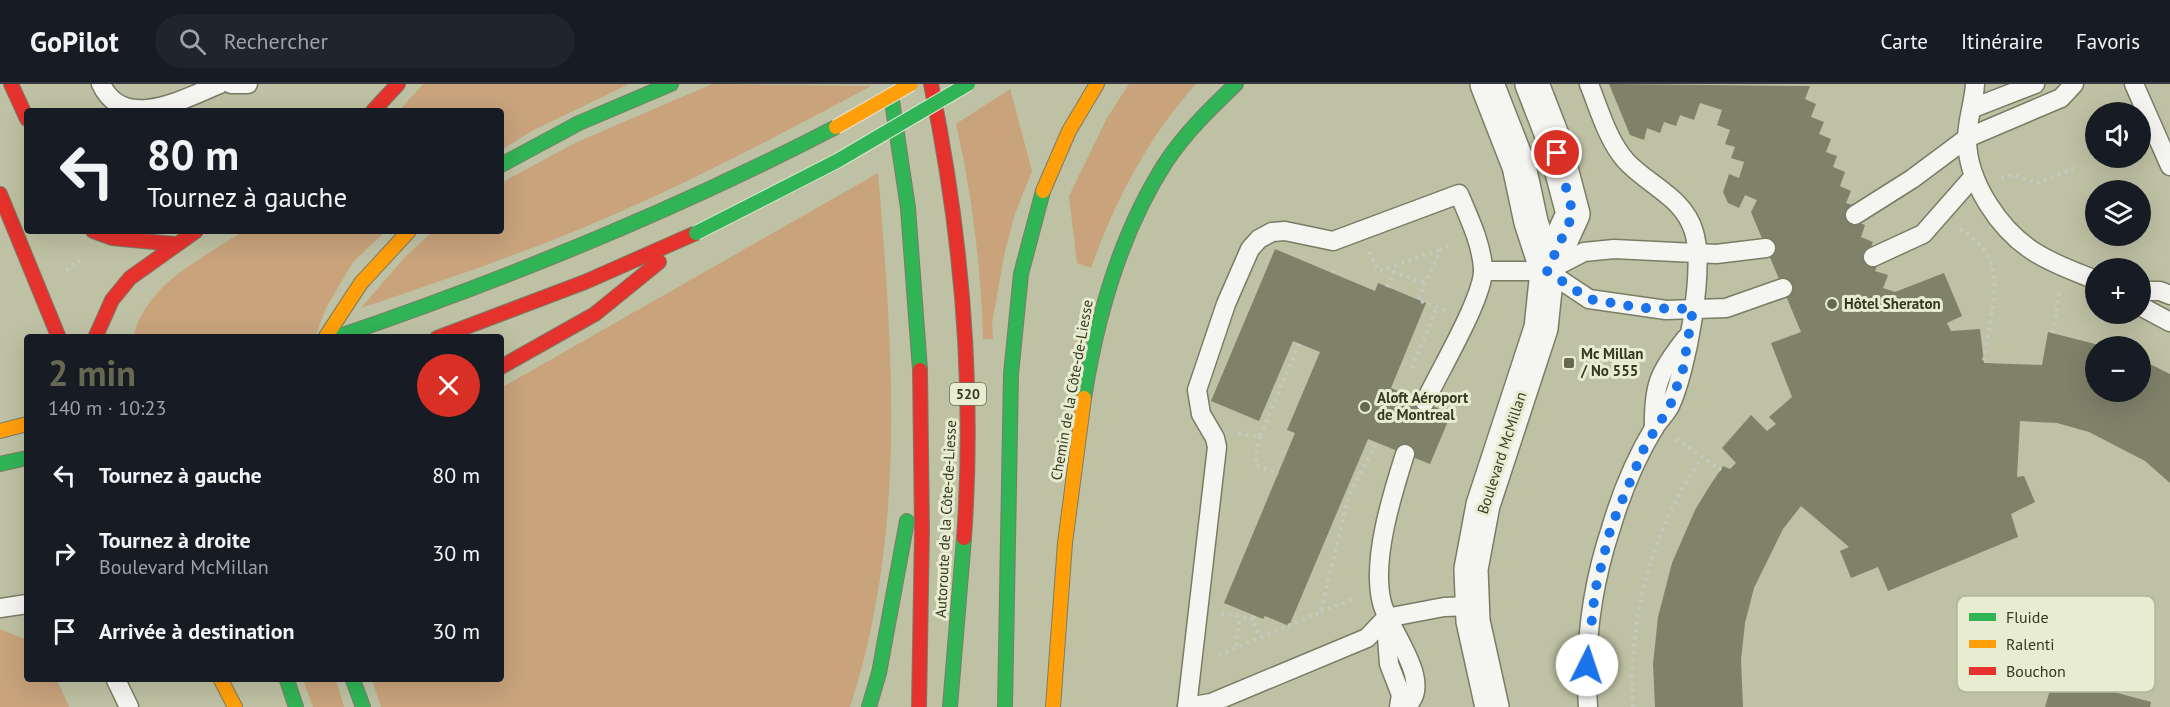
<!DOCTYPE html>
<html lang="fr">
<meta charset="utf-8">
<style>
body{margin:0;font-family:"PT Sans",sans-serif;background:#20242c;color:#f1f3f6;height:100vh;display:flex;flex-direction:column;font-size:22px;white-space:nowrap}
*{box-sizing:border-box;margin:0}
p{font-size:20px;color:#9ea1a6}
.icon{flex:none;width:33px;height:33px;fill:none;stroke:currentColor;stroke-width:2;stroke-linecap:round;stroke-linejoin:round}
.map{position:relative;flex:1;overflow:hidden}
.details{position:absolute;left:24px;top:250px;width:480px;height:348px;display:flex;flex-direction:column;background:#171b24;border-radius:6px;box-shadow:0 6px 24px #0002}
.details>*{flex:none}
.top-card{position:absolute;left:24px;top:24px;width:480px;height:126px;border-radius:6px;box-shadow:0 6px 24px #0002;background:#171b24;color:#f1f3f6;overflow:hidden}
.fabs{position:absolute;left:2085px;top:18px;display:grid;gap:12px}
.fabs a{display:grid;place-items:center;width:66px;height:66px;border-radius:50%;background:#171b24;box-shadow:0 6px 24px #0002;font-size:30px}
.pin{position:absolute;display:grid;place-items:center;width:51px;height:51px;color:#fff;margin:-26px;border:3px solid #fff;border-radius:50%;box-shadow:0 2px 6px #0007}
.me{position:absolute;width:66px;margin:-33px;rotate:4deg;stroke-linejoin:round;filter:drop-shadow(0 0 4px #0008)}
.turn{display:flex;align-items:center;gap:21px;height:126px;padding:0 24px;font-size:27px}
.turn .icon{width:78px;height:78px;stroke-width:2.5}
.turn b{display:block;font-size:42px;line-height:51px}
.round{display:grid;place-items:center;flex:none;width:63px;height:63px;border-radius:32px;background:#20242c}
.summary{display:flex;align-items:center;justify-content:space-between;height:102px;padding:0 24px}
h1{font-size:36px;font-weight:800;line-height:45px;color:#66684f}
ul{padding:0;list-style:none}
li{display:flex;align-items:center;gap:18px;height:78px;padding:0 24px}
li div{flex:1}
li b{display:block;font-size:22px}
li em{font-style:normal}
header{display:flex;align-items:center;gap:36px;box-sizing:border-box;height:84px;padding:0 30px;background:#171b24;border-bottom:2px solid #363941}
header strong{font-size:28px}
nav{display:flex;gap:33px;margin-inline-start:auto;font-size:21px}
.search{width:420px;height:54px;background:#20242c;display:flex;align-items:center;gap:15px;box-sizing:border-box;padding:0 21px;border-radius:33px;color:#9ea1a6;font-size:22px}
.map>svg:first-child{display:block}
</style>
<header>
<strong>GoPilot</strong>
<div class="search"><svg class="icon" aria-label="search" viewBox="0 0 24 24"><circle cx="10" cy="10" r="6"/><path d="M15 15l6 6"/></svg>Rechercher</div>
<nav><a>Carte</a><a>Itinéraire</a><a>Favoris</a></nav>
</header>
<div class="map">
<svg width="2170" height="623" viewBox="0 0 2170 623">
<rect width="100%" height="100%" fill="#bec1a3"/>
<g fill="#c8a37c">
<polygon points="423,0 629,0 532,47 501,66 501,27 399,27"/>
<path d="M712 0 871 2C789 46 707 89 622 127 537 165 449 194 361 224L404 174 433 147H501V99L575 59Z"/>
<path d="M1129 0H1196C1148 53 1115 117 1091 184L1077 179 1069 112 1107 34Z"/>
<path d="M1010 5 1032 87 1015 130 1005 167 992 239 993 255H983C981 183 972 110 956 40Z"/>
<path d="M878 89C893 268 907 449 850 623H381L372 596H501V304Z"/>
<path d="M243 147H386L353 178 326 224 315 253 133 254C146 199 201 176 243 147Z"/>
<polygon points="0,545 27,556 27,596 57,596 69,623 0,623"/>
<polygon points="303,596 336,596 344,623 313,623"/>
</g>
<g fill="#7f8169">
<polygon points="1609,0 1810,2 1805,15 1816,20 1811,33 1824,38 1819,50 1831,55 1826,68 1837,72 1833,83 1845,88 1840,102 1851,107 1846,119 1859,123 1854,137 1865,141 1861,153 1873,158 1868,171 1879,176 1875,187 1888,191 1883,204 1895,208 1944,189 1962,232 1947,239 1951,247 1980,245 1984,279 2042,281 2048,248 2103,262 2096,262 2096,308 2140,308 2140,275 2170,290 2170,399 2145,377 2089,348 2057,339 2020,337 2017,393 2024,392 2035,418 2011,430 2018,453 1888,507 1878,483 1851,494 1840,467 1849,463 1801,422 1783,445 1754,504 1745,539 1741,576 1743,623 1655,623 1653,580 1658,533 1672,479 1695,426 1709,403 1723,382 1730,385 1736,379 1722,364 1751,331 1767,347 1776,340 1769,333 1792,313 1771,259 1801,248 1751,128 1757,116 1745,111 1739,124 1728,119 1723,108 1729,90 1739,94 1744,78 1731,74 1735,63 1725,60 1730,46 1717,41 1722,26 1700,19 1694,36 1680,31 1676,42 1664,38 1660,49 1647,44 1644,56 1630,51"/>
<polygon points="1275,165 1375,207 1378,199 1426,219 1391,304 1451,330 1430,380 1368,355 1289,542 1265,532 1263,535 1224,519 1295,349 1287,346 1320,268 1293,257 1259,337 1211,317"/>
<polygon points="2054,592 2151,618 2150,623 2045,623"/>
</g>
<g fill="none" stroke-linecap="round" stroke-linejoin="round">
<g stroke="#7a7c65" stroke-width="21">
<g id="lane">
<path d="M101 0C124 49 185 14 220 0"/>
<polyline points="231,0 248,0"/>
<path d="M1975 0C1974 19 1967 36 1967 55 1967 98 2000 147 2036 169 2055 181 2076 188 2096 196"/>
<polyline points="2134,0 2170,82"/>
<polyline points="1973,24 2035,0"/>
<polyline points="1855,131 1912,95 1967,54 2061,14 2074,0"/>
<polyline points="1873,173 1923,150 1974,92"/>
<polyline points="1483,187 1547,187 1584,168 1614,165 1716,170 1766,164"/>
<polyline points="1547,187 1589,215 1666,226 1726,224 1783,204"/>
<polyline points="2140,207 2160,207 2170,211"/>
<polyline points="2140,222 2170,238"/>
<path d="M1654 345C1653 301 1659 288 1686 254"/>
<path d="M1405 370C1392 411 1371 477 1382 519 1389 547 1436 600 1405 623"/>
<polyline points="0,524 27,520"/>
<polyline points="1386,539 1389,580 1401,611 1399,623"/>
<polyline points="116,596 129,623"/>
<path d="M1187 623 1217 363 1215 354 1201 330 1197 306 1226 220 1250 165 1259 155 1272 148 1285 147 1333 157 1459 110C1469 134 1481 158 1483 184 1485 212 1438 289 1425 318"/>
<polyline points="1187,623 1211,619 1367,554 1386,534 1444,523 1472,522"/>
<path d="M1588 623C1584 563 1592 501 1611 444 1621 410 1636 374 1654 344 1659 336 1666 330 1670 322 1687 286 1705 185 1694 148 1684 113 1649 102 1626 77 1608 57 1599 25 1589 0"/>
</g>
</g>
<g stroke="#7a7c65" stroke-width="36">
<g id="street">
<polyline points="1487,0 1519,82 1531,138 1547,187 1541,244 1483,421 1471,485 1473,537 1492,623"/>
<polyline points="1532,0 1553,54 1573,130 1547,187"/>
</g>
</g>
<g stroke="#7a7c65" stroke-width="16">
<g id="fast">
<polyline points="892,17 908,124 920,286"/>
<polyline points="501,81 579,39 671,0"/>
<path d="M334 254C507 195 674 127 836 43"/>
<path d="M1084 314C1097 232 1120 149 1166 78 1185 49 1211 24 1236 0"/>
<polyline points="0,380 27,374"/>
<polyline points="287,596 296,623"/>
<polyline points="353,596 363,623"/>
<polyline points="869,623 879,589 907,437"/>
<polyline points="950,623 964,454"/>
<polyline points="1005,623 1011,290 1021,190 1043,107"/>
</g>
</g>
<g stroke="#7a7c65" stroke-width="16">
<g id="slow">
<polyline points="1043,107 1069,47 1097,0"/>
<polyline points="325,254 361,199 409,147"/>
<polyline points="0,347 27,340"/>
<polyline points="221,596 235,623"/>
<polyline points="1053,623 1065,459 1084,314"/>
</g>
</g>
<g stroke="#7a7c65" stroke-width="16">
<g id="jam">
<polyline points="11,0 27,35"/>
<path d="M931 0C962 151 975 300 964 454"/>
<polyline points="373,27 398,0"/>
<polyline points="0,110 59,254"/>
<polyline points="93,147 112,154 174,160"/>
<polyline points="95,254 112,216 130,194 196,147"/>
<polyline points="437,254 585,198 696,149"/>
<polyline points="501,283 595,230 659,178"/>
<polyline points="919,623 922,446 920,286"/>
</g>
</g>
<g stroke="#c6c8be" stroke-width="4" stroke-dasharray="3 4.5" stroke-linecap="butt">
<polyline points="2001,94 2013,91 2037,99 2074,84"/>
<path d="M1960 145C2016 177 1988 227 1984 279"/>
<polyline points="1369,168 1379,187 1440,166"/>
<polyline points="66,186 80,177"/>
<polyline points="1333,189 1336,181"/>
<polyline points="1387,203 1394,188 1425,199"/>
<polyline points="1445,226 1418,216 1440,166 1453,160"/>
<polyline points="2053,249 2059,208"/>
<polyline points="1412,284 1437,223"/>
<polyline points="1238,350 1260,352 1255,380 1278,390"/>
<polyline points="1260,352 1299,260"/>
<polyline points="1676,355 1721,386"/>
<polyline points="1321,528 1356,514"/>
<polyline points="1221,530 1240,532 1253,536"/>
<polyline points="1254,532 1253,536 1260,554"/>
<polyline points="1236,562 1240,532"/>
<polyline points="1219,571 1321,528 1346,422 1353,402 1377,358"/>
<path d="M1633 623C1628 531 1651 449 1702 373"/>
</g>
<use href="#lane" stroke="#f5f6f1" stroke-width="18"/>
<use href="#street" stroke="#f5f6f1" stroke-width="33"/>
<use href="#fast" stroke="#30b455" stroke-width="14"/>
<use href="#slow" stroke="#ff9f0a" stroke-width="14"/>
<use href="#jam" stroke="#e5322d" stroke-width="14"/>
<g stroke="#e2e3d6" stroke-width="16" stroke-linecap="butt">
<polyline id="fast-bridge" points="696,149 837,77 968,0"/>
</g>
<g stroke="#e2e3d6" stroke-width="16" stroke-linecap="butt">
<polyline id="slow-bridge" points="836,43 911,0"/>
</g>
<use href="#fast-bridge" stroke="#30b455" stroke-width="14"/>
<use href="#slow-bridge" stroke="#ff9f0a" stroke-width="14"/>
</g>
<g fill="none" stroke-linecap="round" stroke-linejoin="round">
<polyline stroke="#1a73e8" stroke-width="10" stroke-dasharray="0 18" points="1557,69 1573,130 1547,187 1589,215 1641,224 1693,225 1683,285 1670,322 1645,362 1611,443 1595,507 1587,581"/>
</g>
<g fill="#66684f" stroke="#e8ecd0" stroke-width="2">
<circle cx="1832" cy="220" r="6"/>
<rect x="1563" y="273" width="12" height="12" rx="3"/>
<circle cx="1365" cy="323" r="6"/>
</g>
<g text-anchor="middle" stroke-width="6" stroke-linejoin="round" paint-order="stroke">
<rect fill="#e8ecd0" stroke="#6b6e56" stroke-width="1.5" x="950" y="299" width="36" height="22" rx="4.5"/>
<g font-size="14" font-weight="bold" fill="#363822">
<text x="968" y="315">520</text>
</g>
<g font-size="15" font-weight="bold" fill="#363822" stroke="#e8ecd0" text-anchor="start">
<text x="1844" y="225">Hôtel Sheraton</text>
<text x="1581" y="275">Mc Millan<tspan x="1581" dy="17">/ No 555</tspan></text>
<text x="1377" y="319">Aloft Aéroport<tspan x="1377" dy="17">de Montreal</tspan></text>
</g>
<g font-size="15" fill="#363822" stroke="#e8ecd0">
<text transform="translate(1072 306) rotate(-80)" y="5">Chemin de la Côte-de-Liesse</text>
<text transform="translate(1502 369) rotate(-72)" y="5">Boulevard McMillan</text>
<text transform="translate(946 435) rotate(-87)" y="5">Autoroute de la Côte-de-Liesse</text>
</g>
</g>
<rect x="1957" y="512" width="198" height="96" rx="9" fill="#e8ecd0" stroke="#b3b69c" stroke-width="1.5"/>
<rect x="1969" y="529" width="27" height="8" fill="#30b455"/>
<rect x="1969" y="556" width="27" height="8" fill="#ff9f0a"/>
<rect x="1969" y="583" width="27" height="8" fill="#e5322d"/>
<g font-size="16" fill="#363822">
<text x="2006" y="539">Fluide</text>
<text x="2006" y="566">Ralenti</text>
<text x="2006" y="593">Bouchon</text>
</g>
</svg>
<div class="fabs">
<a><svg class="icon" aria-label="sound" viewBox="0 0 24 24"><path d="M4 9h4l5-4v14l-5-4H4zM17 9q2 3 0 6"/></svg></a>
<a><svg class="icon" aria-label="layers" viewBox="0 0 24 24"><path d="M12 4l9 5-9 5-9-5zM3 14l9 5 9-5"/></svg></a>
<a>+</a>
<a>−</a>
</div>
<div class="pin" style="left:1557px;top:69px;background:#d93025"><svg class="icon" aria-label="arrive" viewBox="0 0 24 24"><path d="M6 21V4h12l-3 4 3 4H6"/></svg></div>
<svg class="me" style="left:1587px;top:581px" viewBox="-20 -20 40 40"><circle r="19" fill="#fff"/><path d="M0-13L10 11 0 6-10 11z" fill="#1a73e8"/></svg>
<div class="top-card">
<div class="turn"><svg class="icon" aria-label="left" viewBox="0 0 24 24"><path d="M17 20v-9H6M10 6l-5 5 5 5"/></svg><div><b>80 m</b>Tournez à gauche</div></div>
</div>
<section class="details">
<div class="summary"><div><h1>2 min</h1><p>140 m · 10:23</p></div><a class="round" style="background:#d93025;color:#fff"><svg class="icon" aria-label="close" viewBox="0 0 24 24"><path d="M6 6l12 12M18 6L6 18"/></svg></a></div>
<ul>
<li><svg class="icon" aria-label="left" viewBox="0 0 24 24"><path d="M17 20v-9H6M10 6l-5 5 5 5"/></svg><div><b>Tournez à gauche</b></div><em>80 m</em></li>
<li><svg class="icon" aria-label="right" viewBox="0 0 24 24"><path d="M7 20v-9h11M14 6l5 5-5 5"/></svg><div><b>Tournez à droite</b><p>Boulevard McMillan</p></div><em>30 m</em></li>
<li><svg class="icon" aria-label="arrive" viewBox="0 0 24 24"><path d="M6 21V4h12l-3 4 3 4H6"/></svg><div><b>Arrivée à destination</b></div><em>30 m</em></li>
</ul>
</section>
</div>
